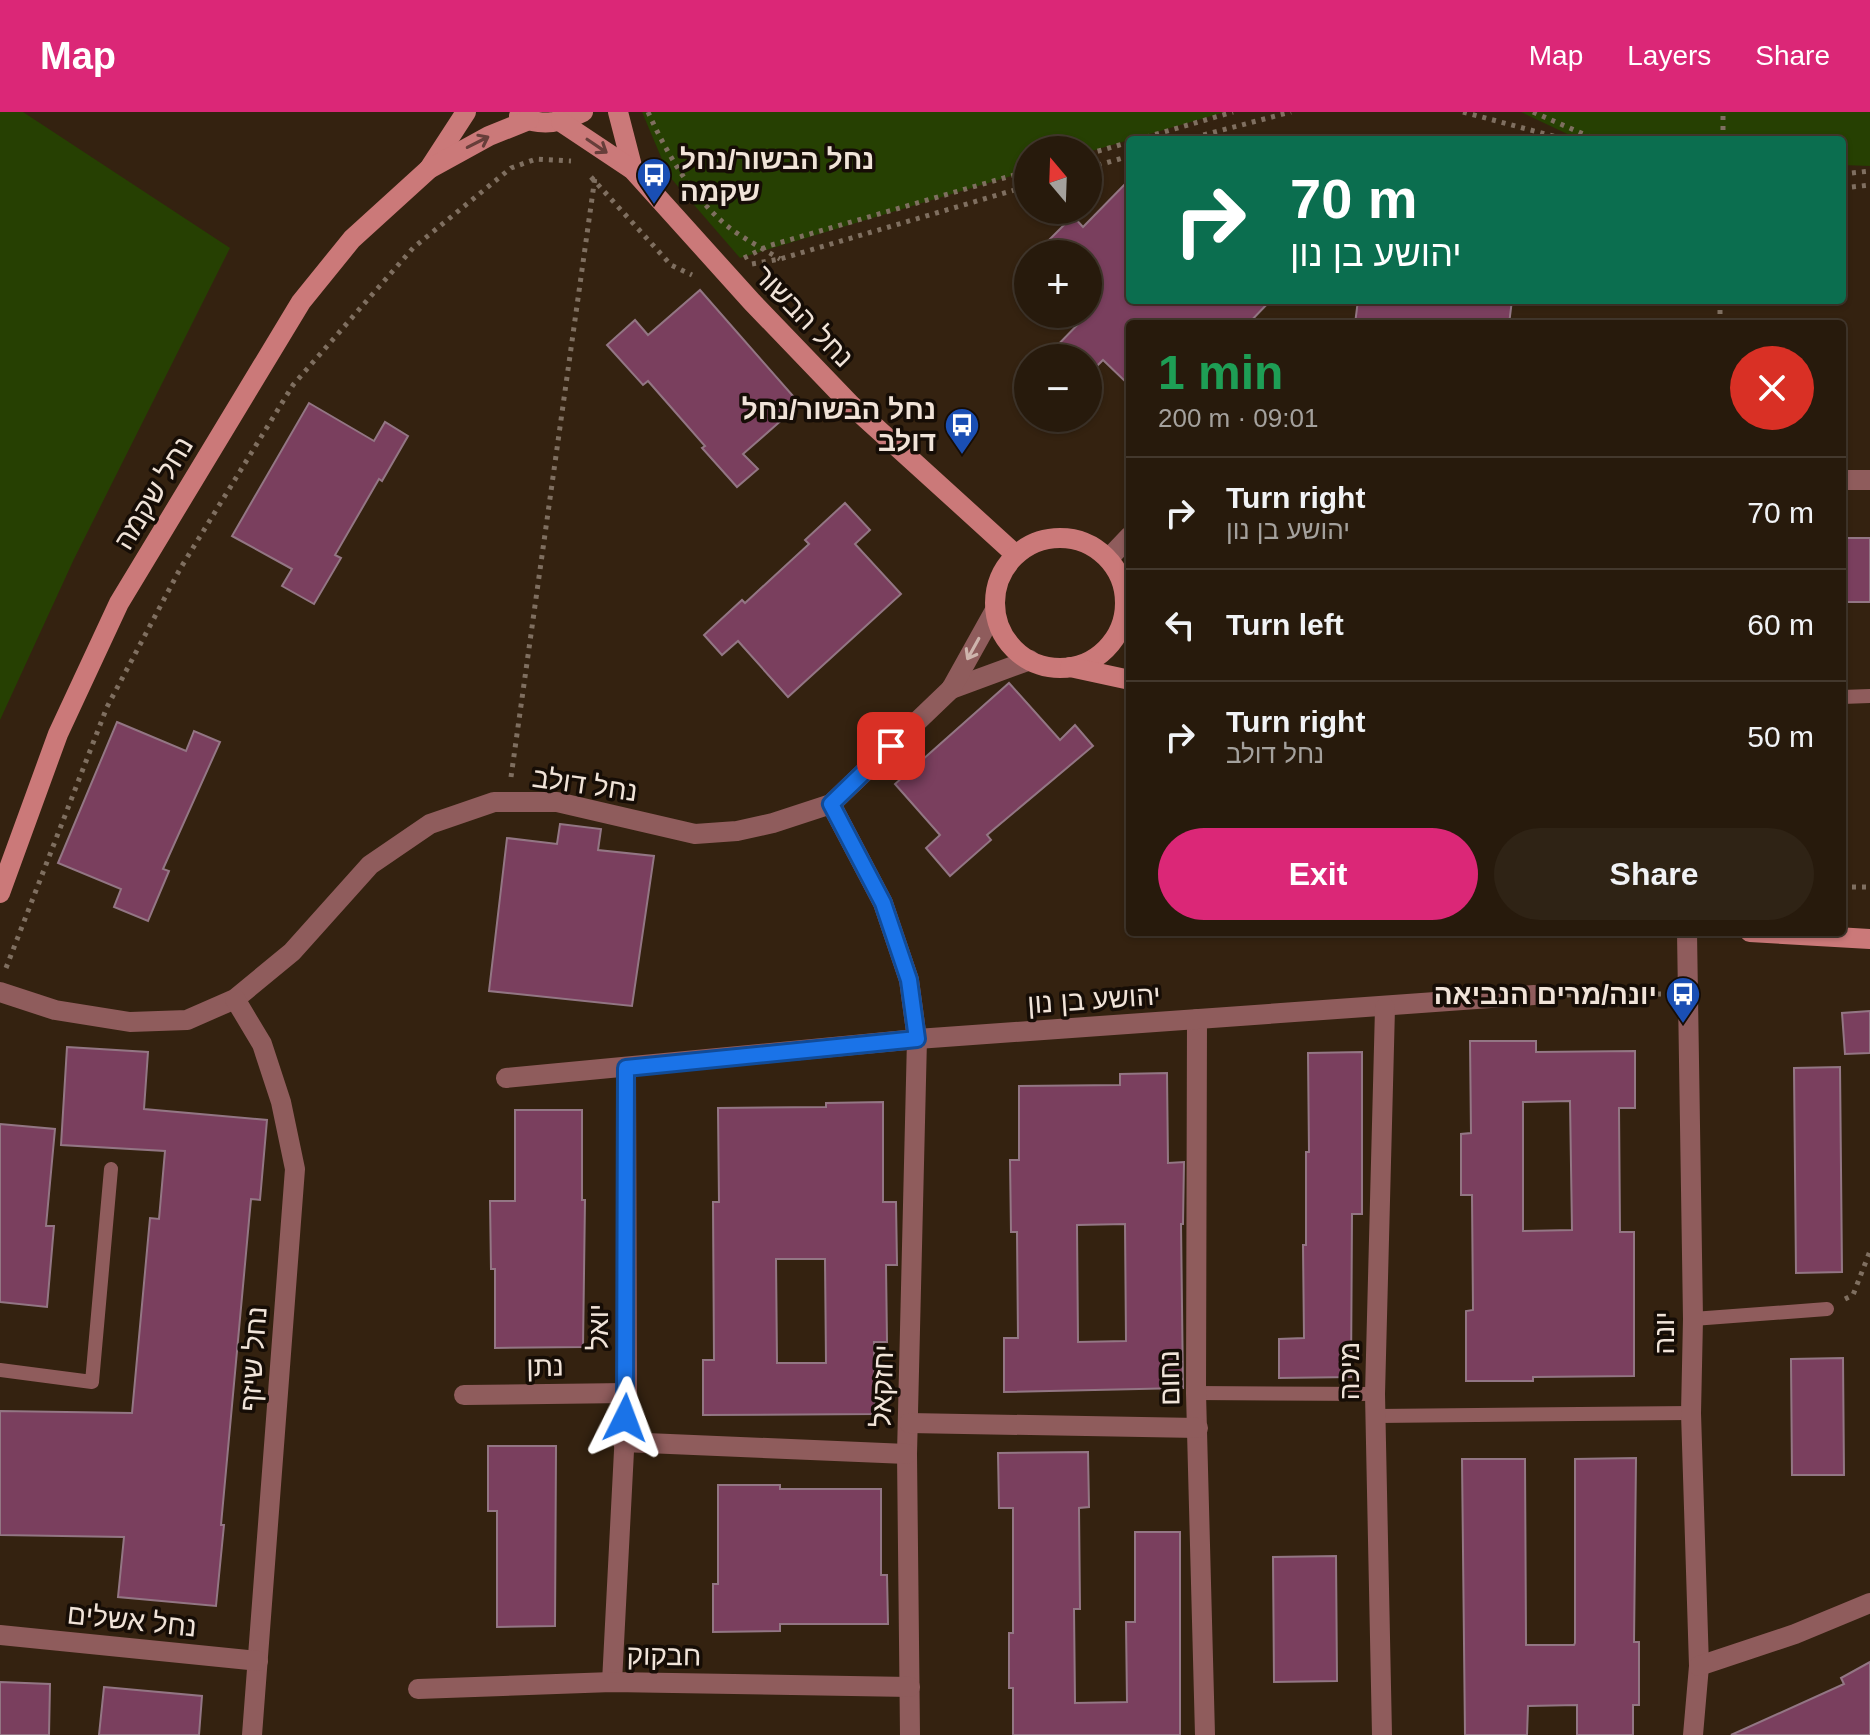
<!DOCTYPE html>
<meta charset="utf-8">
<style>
body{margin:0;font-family:Arial,"Noto Sans Hebrew",sans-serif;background:#2f2315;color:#f1f3f6;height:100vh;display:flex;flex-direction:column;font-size:30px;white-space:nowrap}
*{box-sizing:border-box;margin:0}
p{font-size:26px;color:#a4a19d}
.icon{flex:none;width:44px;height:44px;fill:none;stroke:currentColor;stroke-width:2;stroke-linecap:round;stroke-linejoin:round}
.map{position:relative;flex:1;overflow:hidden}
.sheet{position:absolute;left:1126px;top:208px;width:720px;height:616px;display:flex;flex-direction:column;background:#271a0c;border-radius:8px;box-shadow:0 2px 6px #0004,0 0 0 2px #43382d}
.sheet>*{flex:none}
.banner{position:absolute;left:1126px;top:24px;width:720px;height:168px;border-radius:8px;box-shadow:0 2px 6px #0004,0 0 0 2px #43382d;background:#0b6e4f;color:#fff;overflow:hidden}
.needle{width:52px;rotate:341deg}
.tools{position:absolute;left:1014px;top:24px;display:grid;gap:16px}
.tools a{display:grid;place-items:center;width:88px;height:88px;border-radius:50%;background:#271a0c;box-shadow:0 2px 6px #0004,0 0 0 2px #43382d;font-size:40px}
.pin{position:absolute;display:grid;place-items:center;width:68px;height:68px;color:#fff;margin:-34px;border-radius:16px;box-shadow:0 4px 12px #0006}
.me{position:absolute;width:88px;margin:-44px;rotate:3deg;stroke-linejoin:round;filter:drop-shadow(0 0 6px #0008)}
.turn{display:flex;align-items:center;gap:28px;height:168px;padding:0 32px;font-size:36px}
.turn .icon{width:104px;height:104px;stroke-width:2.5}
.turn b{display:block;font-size:56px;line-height:68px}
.round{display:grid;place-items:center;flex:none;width:84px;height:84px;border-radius:42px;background:#2f2315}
.summary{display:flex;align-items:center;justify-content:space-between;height:136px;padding:0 32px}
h1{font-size:48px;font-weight:700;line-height:60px;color:#1e9e55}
.primary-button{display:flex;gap:16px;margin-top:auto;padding:16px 32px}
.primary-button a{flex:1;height:92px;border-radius:48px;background:#db2777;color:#fff;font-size:32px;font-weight:700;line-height:92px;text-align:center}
.primary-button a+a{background:#2f2315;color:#f1f3f6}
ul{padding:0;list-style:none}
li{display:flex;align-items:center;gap:24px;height:112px;padding:0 32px;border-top:2px solid #43382d}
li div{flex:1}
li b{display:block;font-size:30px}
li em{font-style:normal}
header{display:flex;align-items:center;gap:48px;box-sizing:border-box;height:112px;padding:0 40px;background:#db2777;color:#fff}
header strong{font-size:38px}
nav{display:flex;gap:44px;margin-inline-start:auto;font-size:28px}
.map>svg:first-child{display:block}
</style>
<header>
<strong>Map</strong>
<nav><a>Map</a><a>Layers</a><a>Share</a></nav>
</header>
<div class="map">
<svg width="1870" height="1623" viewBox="0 0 1870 1623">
<rect width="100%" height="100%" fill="#342210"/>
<g fill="#264002">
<polygon points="0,0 23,0 230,136 74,447 0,608"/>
<polygon points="642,0 1225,0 1088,40 1088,38 1028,38 1028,59 740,146 669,64"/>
<polygon points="1521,0 1870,0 1870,54 1842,53 1842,28 1580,28"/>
</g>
<g fill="#7a3f5e" stroke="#937684" stroke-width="2" fill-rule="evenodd">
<polygon points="1130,67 1130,188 1271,188 1248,212 1130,212 1130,274 1103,248 1088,263 1088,246 1045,246 1088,202 1088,142 1035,142 1073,104 1083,115"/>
<polygon points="700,178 800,292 743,342 758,357 737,375 702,336 705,334 648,269 643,273 607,233 635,208 648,223"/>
<polygon points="1358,188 1512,188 1509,212 1355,212"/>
<polygon points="309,291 374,329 385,310 408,324 382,369 379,367 335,443 341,446 314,492 282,474 292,457 232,424"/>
<polygon points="845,391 870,418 855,432 901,482 788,585 738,529 722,543 704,523 742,488 745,491 809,432 805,428"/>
<rect x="1842" y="426" width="28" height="64"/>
<polygon points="1009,571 1060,628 1075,613 1093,634 987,723 991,728 950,764 926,736 940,723 895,672"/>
<polygon points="117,610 186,639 194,619 220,630 163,757 169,759 148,809 114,795 121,777 58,751"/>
<polygon points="560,712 601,717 598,738 654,744 632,894 489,879 507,726 557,732"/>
<polygon points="1870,899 1870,941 1845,942 1842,901"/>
<path d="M1470 929H1536V940L1635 939V996H1619L1620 1120H1634V1264L1533 1265V1269H1466V1199L1473 1198 1472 1083H1461V1022L1471 1021ZM1570 989 1572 1118 1523 1119V990Z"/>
<polygon points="67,935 148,940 144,997 267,1008 260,1088 251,1087 221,1413 224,1413 216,1494 118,1485 124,1425 0,1423 0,1299 132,1301 150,1106 159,1107 165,1039 61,1033"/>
<polygon points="1362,940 1362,1102 1352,1102 1351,1265 1279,1266 1279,1227 1304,1226 1303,1133 1306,1133 1306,1040 1309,1040 1308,941"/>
<polygon points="1840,955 1842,1160 1796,1161 1794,956"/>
<path d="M1167 961 1168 1051 1184 1050 1183 1112H1181L1183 1276 1004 1280V1226H1018L1017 1120H1011L1010 1048H1019V974L1120 973V962ZM1125 1112 1126 1229 1078 1230 1077 1113Z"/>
<path d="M883 990V1090H896L897 1153H886L887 1230H874L875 1302 703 1303V1248H714L713 1090H719L718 996 826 995V991ZM776 1147H825L826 1251H777Z"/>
<polygon points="515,998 582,998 582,1088 585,1088 583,1235 495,1236 495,1157 491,1157 490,1089 515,1089"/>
<polygon points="0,1012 55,1017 46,1114 54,1114 47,1195 0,1190"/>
<polygon points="1843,1246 1844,1363 1792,1363 1791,1247"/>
<polygon points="488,1334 556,1334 555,1514 497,1515 497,1399 488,1399"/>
<polygon points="1088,1340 1089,1395 1079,1396 1080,1497 1074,1497 1075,1591 1127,1590 1126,1510 1135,1510 1135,1420 1180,1420 1180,1623 1013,1623 1013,1576 1009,1576 1009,1521 1013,1521 1013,1396 999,1396 998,1341"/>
<polygon points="1636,1346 1634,1530 1639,1530 1639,1593 1633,1593 1633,1623 1577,1623 1577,1593 1528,1594 1527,1623 1465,1623 1462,1347 1525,1347 1526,1533 1574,1533 1575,1531 1575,1347"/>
<polygon points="718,1373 780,1373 780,1377 881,1377 881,1463 887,1463 888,1512 780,1512 780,1519 713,1520 713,1472 718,1472"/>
<polygon points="1336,1444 1337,1569 1274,1570 1273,1445"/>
<polygon points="1870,1550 1870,1623 1731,1623 1844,1572 1841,1566"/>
<polygon points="0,1570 50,1572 49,1623 0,1623"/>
<polygon points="104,1575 202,1584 199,1623 99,1623"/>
</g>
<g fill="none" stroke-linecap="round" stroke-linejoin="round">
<g stroke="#7f6f60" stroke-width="5" stroke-dasharray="4 6" stroke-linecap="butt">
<path d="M648 0C667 42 691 83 726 113 742 126 762 136 780 147"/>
<polyline points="1463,0 1568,28"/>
<polyline points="1533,0 1597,28"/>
<polyline points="1136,28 1233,0"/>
<polyline points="1184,28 1291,0"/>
<polyline points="1723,28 1723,0"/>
<polyline points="1088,42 1130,30"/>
<polyline points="1088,56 1130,44"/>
<polyline points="1842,62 1870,59"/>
<polyline points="591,65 671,153 692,163"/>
<polyline points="1842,76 1870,73"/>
<polyline points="744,146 768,134 1028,59"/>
<polyline points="752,152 780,147 1028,74"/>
<polyline points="1720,212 1720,188"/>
<polyline points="511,665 595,65"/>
<polyline points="1842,775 1870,775"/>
<polyline points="6,856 107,595 180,457 293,273 413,136 511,56 536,47 571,49"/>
<polyline points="1557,883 1663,882"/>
<polyline points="1845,1187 1853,1183 1870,1139"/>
</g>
<g stroke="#8f5c5c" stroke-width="14">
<polyline points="1842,585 1870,584"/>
<polyline points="1693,1207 1827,1197"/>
<polyline points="0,1258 92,1270 111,1057"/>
<polyline points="1196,1281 1375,1282"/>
<polyline points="1377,1304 1691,1301"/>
</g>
<g stroke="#8f5c5c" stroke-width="20">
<polyline points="1842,368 1870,368"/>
<polyline points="1109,446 1130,424"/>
<polyline points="951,577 1030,548"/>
<polyline points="831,692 883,791 909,868 917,927 907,1342 910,1623"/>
<polyline points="1687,820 1693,1207 1691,1301 1699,1554 1693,1623"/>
<polyline points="0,880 55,898 130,910 187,908 235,887 292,840 370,753 430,712 494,690 557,690 695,722 737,719 773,711 831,692 951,577 995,498"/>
<polyline points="235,887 262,932 281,990 295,1057 252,1623"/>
<polyline points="1197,907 1196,1281 1205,1623"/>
<polyline points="506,966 917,927 1534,883"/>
<polyline points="464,1283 627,1281"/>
<polyline points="909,1311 1198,1316"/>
<polyline points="623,1330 907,1342"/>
<polyline points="0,1523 258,1549"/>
<polyline points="1699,1554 1795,1522 1870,1491"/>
<polyline points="612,1570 627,1281 626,956"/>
<polyline points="418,1577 612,1570 910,1575"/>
<polyline points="1382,1623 1375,1282 1385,896"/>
</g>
<g stroke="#cb7979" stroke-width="20">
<polyline points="618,0 633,58"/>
<path d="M519 4C541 15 562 11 583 0"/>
<polyline points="561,10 633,58 752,190 851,293 1015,442"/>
<polyline points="429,57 466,0"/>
<circle cx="1060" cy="491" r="65"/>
<polyline points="1070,555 1130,568"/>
<polyline points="0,781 58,622 119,491 301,190 352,127 429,57 489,24 529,8"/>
<polyline points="1750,820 1870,827"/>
</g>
</g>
<defs><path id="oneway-shaft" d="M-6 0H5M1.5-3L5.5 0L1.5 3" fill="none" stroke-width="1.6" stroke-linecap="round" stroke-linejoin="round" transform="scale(2)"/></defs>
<g stroke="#673e3a">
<use href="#oneway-shaft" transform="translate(478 30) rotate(-27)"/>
<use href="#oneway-shaft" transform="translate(597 34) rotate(34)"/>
</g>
<use stroke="#ceb4ad" href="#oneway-shaft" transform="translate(973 537) rotate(119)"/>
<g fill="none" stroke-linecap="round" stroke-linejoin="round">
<g stroke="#114b97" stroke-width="20">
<polyline id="route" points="625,1306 626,956 917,927 909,868 883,791 831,692 891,634"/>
</g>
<use href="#route" stroke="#1a73e8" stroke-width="14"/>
</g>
<defs>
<g id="bus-pin" transform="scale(1.8)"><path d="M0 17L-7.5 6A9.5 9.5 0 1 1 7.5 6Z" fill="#1a4fb4" stroke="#160d06"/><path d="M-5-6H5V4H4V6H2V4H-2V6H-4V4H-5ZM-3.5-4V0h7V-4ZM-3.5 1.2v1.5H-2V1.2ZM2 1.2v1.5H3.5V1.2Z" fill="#fff"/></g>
</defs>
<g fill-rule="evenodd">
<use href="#bus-pin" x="654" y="63"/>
<use href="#bus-pin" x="962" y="313"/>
<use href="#bus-pin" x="1683" y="882"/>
</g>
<g text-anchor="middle" stroke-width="7" stroke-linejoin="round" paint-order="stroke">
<g font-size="28" font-weight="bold" fill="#f0e3d8" stroke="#160d06" text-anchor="end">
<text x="680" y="57" text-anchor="start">נחל הבשור/נחל<tspan x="680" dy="32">שקמה</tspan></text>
<text x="936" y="307">נחל הבשור/נחל<tspan x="936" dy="32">דולב</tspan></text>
<text x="1657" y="892">יונה/מרים הנביאה</text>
</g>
<g font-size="28" fill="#f0e3d8" stroke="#160d06">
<text transform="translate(804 204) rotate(46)" y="10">נחל הבשור</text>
<text transform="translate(153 381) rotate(-59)" y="10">נחל שקמה</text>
<text transform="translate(585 672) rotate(8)" y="10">נחל דולב</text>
<text transform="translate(1094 887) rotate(-4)" y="10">יהושע בן נון</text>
<text transform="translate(598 1215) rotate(-90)" y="10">יואל</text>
<text transform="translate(1664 1221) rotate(-90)" y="10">יונה</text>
<text transform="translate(253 1247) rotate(-86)" y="10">נחל שיזף</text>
<text transform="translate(545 1254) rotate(-1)" y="10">נתן</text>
<text transform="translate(1349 1259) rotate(-90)" y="10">מיכה</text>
<text transform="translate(1169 1266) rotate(-91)" y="10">נחום</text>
<text transform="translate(882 1274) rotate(-88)" y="10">יחזקאל</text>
<text transform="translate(132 1508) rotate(6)" y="10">נחל אשלים</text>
<text transform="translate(664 1543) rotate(1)" y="10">חבקוק</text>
</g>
</g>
</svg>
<div class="tools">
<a><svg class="needle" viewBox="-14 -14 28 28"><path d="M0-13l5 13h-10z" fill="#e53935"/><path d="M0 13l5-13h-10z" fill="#a4a19d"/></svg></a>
<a>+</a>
<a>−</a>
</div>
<div class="pin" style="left:891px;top:634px;background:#d93025"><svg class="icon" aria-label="arrive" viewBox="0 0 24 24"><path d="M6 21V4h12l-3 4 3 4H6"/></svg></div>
<svg class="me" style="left:625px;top:1306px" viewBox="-20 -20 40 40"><path d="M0-17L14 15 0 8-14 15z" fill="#1a73e8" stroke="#fff" stroke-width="4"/></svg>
<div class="banner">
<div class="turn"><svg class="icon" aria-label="right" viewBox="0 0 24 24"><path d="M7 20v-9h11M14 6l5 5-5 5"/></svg><div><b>70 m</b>יהושע בן נון</div></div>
</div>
<section class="sheet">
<div class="summary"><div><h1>1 min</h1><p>200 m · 09:01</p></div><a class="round" style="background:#d93025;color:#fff"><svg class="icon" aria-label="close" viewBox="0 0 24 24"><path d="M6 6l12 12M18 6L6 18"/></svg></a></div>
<ul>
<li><svg class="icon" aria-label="right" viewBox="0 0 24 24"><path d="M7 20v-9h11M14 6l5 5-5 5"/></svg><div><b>Turn right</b><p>יהושע בן נון</p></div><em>70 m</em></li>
<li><svg class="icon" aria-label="left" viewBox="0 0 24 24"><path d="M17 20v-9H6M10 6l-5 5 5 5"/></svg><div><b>Turn left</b></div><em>60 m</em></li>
<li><svg class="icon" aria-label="right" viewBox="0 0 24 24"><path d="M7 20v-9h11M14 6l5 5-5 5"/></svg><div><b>Turn right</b><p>נחל דולב</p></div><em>50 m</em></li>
</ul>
<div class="primary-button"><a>Exit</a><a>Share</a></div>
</section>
</div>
